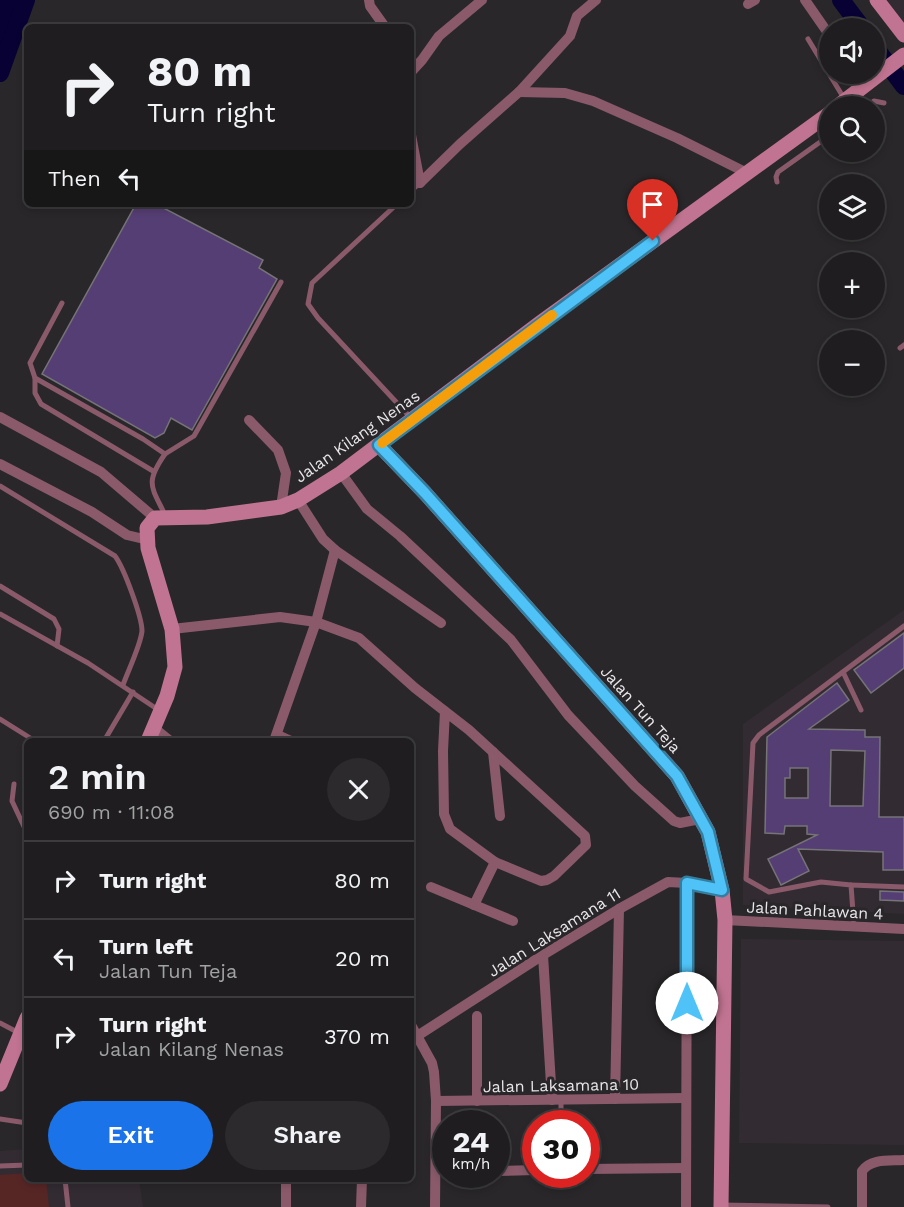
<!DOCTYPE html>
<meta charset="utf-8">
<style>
body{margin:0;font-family:"Work Sans",sans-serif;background:#2c2a2c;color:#f1f3f6;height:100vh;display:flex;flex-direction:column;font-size:22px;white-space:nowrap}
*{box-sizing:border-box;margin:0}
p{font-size:20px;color:#a1a2a4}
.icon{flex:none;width:33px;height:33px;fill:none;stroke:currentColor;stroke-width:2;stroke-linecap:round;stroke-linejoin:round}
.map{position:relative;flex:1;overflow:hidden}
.drawer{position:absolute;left:24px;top:738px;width:390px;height:444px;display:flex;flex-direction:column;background:#1f1d1f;border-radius:9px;box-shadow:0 3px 9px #0003,0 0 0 2px #3c3b3d}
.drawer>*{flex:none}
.top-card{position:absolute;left:24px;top:24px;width:390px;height:183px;border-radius:9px;box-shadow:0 3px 9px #0003,0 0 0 2px #3c3b3d;background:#1f1d1f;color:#f1f3f6;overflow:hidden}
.tools{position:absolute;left:819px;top:18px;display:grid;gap:12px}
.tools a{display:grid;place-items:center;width:66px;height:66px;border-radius:50%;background:#1f1d1f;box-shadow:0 3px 9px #0003,0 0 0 2px #3c3b3d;font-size:30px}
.speed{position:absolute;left:432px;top:1110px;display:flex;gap:12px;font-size:30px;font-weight:700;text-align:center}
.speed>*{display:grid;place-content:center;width:78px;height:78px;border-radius:50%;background:#1f1d1f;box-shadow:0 3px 9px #0003,0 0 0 2px #3c3b3d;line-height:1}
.speed small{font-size:15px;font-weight:400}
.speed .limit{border:9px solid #d22;background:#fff;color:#111}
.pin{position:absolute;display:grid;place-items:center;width:51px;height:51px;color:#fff;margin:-62px -26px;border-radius:50% 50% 50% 0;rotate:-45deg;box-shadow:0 0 6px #0007}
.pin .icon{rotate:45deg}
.me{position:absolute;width:66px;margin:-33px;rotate:0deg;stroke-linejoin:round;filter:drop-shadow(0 0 4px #0008)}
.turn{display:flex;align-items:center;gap:21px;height:126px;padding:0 24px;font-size:27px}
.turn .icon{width:78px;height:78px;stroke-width:2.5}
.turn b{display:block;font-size:42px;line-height:51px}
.then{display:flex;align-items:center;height:57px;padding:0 24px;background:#0003;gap:12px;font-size:22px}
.round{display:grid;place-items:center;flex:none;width:63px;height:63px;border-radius:32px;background:#2c2a2c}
.summary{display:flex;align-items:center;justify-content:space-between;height:102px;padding:0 24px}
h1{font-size:36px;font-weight:600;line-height:45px}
.cta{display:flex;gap:12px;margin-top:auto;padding:12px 24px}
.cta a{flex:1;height:69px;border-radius:36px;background:#1a73e8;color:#fff;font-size:24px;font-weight:600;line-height:69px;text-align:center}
.cta a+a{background:#2c2a2c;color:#f1f3f6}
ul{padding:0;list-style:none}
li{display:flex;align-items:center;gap:18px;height:78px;padding:0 24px;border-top:2px solid #3c3b3d}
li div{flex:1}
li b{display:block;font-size:22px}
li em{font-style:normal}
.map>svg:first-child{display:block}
</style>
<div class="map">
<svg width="904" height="1207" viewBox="0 0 904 1207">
<rect width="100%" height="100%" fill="#292729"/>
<g fill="#332b32">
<polygon points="887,0 904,0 904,24"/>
<polygon points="904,610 904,914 743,905 743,724"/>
<polygon points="741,939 904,941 904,1145 739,1143"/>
<polygon points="27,1149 27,1179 139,1179 143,1207 0,1207 0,1151"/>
</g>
<polygon fill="#562625" points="27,1173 27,1179 46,1179 49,1207 0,1207 0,1175"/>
<polygon fill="#070233" points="0,0 26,0 0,73"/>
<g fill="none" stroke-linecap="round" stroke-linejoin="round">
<g stroke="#070233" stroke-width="18">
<polyline points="841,0 862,28"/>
<polyline points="874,46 904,86"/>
<polyline points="0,73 26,0"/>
</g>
</g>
<g fill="#553e74" stroke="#757477" stroke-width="1.5" fill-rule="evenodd">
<polygon points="136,204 156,204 263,260 259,268 277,279 192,430 171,418 164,433 155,438 42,374"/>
<polygon points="904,633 904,668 871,693 854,670"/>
<path d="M837 683 849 700 809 729 865 730V737H880L879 817H904V870H883V852L798 849 809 871 781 885 768 859 817 835 807 834V826H785L784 834 765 833 767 737ZM831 750 865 751 863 806H830ZM790 768H808V798H785V778H790Z"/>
<polygon points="880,891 904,892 904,901 880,900"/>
</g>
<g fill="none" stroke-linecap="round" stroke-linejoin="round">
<g stroke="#8a5a6b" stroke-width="5">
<polyline points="808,39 845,100"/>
<polyline points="868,106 874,101 884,103"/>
<polyline points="777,182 776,177 778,172 830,135"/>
<polyline points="411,191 420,183"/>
<polyline points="397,204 312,283 308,304 318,318 411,418"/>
<path d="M62 303 30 363 35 378 143 439 165 454C144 484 152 487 166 517"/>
<polyline points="900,348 904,345"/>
<polyline points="35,378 35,393 41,404 153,471"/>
<polyline points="165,454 194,436 281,282"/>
<path d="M0 486 115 556C124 568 142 617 142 631 141 644 128 671 123 685"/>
<polyline points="0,586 54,619 59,629 57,646"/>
<polyline points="0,614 88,663 160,711"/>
<polyline points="843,672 861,710"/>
<polyline points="0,719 35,741"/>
<polyline points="277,732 297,741"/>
<polyline points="104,741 133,692"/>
<polyline points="14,784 12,801 27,833"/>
<polyline points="851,885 904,887"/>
<polyline points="854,926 851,885 821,882 769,892 746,879 753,743 759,735 904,626"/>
<polyline points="0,1023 19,1033"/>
<polyline points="561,1100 561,1124"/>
<polyline points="0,1119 27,1123"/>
<polyline points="0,1166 27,1165"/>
<polyline points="65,1179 68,1207"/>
<polyline points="721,1205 828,1207"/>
</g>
<g stroke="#8a5a6b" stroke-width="10">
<polyline points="369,0 370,6 385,27"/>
<polyline points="805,0 830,36"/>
<polyline points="748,4 755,0"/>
<polyline points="411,72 422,60 439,36 482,0"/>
<polyline points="855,74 864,86"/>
<polyline points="519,92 565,93 593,101 677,138 747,173"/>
<polyline points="411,135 420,183"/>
<polyline points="420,183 460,144 519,92 570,36 577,16 596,0"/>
<polyline points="0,417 101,472 155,518"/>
<polyline points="249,420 278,450 286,473 281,507"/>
<polyline points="0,464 92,512 127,535 148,540"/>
<polyline points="341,473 367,509 400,536 511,640 568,715 635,786 674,821 680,823 700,819"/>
<polyline points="298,500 323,539 335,550 441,623"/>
<polyline points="172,629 280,617 316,622 359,638 415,688 469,730 585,836 586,845 554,876 547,880 541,881 495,862 450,829 444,814 443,751 445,711"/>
<polyline points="154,728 170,741"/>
<polyline points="274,741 316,622 335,550"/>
<polyline points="493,752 500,816"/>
<polyline points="431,887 513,921"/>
<polyline points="474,905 495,862"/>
<polyline points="725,920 904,929"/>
<polyline points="543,955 552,1100"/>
<polyline points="411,1025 432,1063 434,1072 436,1101 435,1207"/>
<polyline points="411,1040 543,955 619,909 668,882 687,883 722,890"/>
<polyline points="615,1099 619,909"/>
<polyline points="436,1101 686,1098"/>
<polyline points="477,1101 477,1016"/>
<polyline points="586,1169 686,1168"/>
<polyline points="496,1171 536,1170"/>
<polyline points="286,1179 286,1207"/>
<polyline points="361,1207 362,1179"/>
<polyline points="686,1207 687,883"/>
<path d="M862 1207V1171C871 1158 890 1161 904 1160"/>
</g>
<g stroke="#c17491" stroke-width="15">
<polyline points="877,0 904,35"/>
<polyline points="838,106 904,55"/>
<polyline points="379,445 425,493 677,776 708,832 722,890 725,920 721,1207"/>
<polyline points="148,741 167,696 175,667 172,629 148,548 147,528 155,518 207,517 281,507 298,500 341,473 540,323 830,113"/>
<polyline points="0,1084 27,1018"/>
</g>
</g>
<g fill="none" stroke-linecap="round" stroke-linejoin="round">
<g stroke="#337fa1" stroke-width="15">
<polyline id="route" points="653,241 379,445 425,493 677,776 708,832 722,890 687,883 687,1003"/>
</g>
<use href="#route" stroke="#4fc3f7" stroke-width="10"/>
<polyline stroke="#f59e0b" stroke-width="10" points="382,443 552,315"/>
</g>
<g text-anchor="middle" stroke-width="6" stroke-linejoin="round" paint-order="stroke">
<g font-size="16" fill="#e9e7e9" stroke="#292729">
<text transform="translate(357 436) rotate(-35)" y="6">Jalan Kilang Nenas</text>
<text transform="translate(641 709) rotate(48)" y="6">Jalan Tun Teja</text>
<text transform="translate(815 910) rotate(3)" y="6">Jalan Pahlawan 4</text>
<text transform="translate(554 932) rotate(-32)" y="6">Jalan Laksamana 11</text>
<text transform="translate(561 1085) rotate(-1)" y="6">Jalan Laksamana 10</text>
</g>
</g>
</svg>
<div class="tools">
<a><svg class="icon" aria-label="sound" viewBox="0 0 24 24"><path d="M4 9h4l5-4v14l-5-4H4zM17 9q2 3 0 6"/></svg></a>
<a><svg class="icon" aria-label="search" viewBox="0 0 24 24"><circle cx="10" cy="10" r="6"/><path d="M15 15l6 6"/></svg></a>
<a><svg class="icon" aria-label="layers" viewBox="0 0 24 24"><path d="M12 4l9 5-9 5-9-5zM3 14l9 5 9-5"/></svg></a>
<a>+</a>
<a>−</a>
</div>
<div class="speed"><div>24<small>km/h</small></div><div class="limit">30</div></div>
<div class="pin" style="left:653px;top:241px;background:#d93025"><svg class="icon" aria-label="arrive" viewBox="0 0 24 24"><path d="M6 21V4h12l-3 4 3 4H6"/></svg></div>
<svg class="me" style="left:687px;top:1003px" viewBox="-20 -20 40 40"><circle r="19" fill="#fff"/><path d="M0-13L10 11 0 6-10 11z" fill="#4fc3f7"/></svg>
<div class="top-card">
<div class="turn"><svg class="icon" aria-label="right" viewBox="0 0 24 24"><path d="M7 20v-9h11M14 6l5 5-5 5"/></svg><div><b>80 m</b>Turn right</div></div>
<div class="then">Then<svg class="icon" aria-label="left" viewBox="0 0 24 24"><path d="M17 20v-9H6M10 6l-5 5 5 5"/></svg></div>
</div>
<section class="drawer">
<div class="summary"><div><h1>2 min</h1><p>690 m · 11:08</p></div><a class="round"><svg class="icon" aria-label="close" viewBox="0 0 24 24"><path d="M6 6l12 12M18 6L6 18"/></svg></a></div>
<ul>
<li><svg class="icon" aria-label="right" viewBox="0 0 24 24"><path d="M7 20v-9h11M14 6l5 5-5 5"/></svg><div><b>Turn right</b></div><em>80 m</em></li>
<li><svg class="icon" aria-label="left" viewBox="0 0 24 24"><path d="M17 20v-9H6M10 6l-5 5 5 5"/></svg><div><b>Turn left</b><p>Jalan Tun Teja</p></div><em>20 m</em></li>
<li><svg class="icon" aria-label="right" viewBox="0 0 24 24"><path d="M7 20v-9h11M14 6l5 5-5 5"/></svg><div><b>Turn right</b><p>Jalan Kilang Nenas</p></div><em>370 m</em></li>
</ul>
<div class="cta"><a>Exit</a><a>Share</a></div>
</section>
</div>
